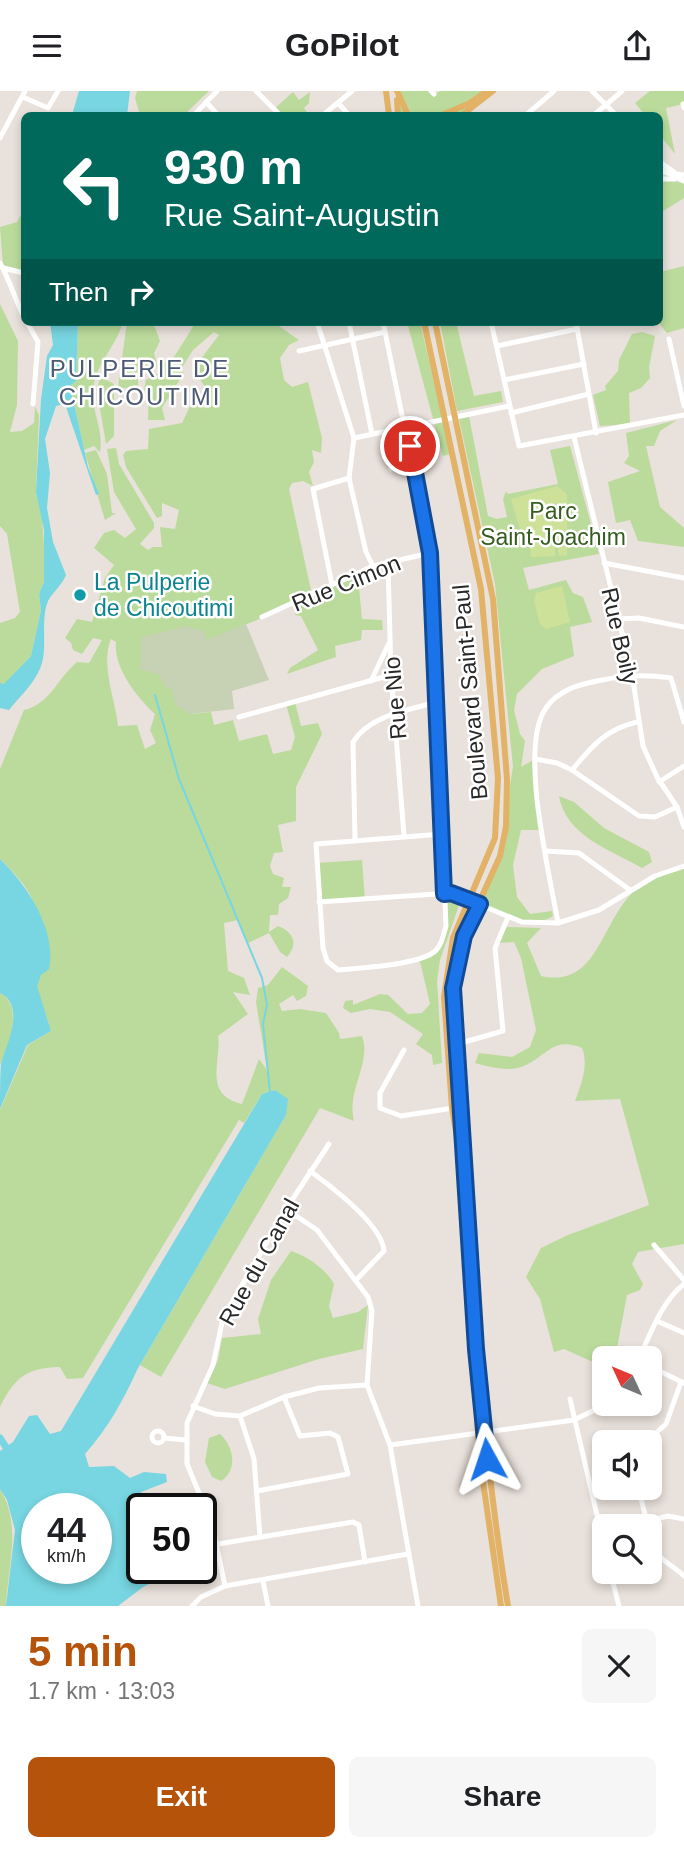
<!DOCTYPE html>
<meta charset="utf-8">
<style>
body{margin:0;font-family:Arial,sans-serif;background:#f6f6f6;color:#202124;height:100vh;display:flex;flex-direction:column;font-size:26px;white-space:nowrap}
*{box-sizing:border-box;margin:0}
p{font-size:23px;color:#757577}
.icon{flex:none;width:38px;height:38px;fill:none;stroke:currentColor;stroke-width:2;stroke-linecap:round;stroke-linejoin:round}
.map{position:relative;height:1515px;overflow:hidden}
.details{display:flex;flex-direction:column;background:#fff;flex:1}
.details>*{flex:none}
.banner{position:absolute;left:21px;top:21px;width:642px;height:214px;border-radius:10px;box-shadow:0 4px 10px #0003;background:#00695c;color:#fff;overflow:hidden}
.needle{width:46px;rotate:314deg}
.fabs{position:absolute;left:592px;top:1255px;display:grid;gap:14px}
.fabs a{display:grid;place-items:center;width:70px;height:70px;border-radius:10px;background:#fff;box-shadow:0 4px 10px #0003;font-size:35px}
.speed{position:absolute;left:21px;top:1402px;display:flex;gap:14px;font-size:35px;font-weight:700;text-align:center}
.speed>*{display:grid;place-content:center;width:91px;height:91px;border-radius:50%;background:#fff;box-shadow:0 4px 10px #0003;line-height:1}
.speed small{font-size:18px;font-weight:400}
.speed .limit{border:4px solid #111;border-radius:10px;background:#fff;color:#111}
.pin{position:absolute;display:grid;place-items:center;width:60px;height:60px;color:#fff;margin:-30px;border:4px solid #fff;border-radius:50%;box-shadow:0 2px 7px #0007}
.me{position:absolute;width:77px;margin:-38px;rotate:355deg;stroke-linejoin:round;filter:drop-shadow(0 0 5px #0008)}
.turn{display:flex;align-items:center;gap:24px;height:147px;padding:0 28px;font-size:32px}
.turn .icon{width:91px;height:91px;stroke-width:2.5}
.turn b{display:block;font-size:49px;line-height:60px}
.then{display:flex;align-items:center;height:66px;padding:0 28px;background:#0003;gap:14px;font-size:26px}
.round{display:grid;place-items:center;flex:none;width:74px;height:74px;border-radius:10px;background:#f6f6f6}
.summary{display:flex;align-items:center;justify-content:space-between;height:119px;padding:0 28px}
h1{font-size:42px;font-weight:600;line-height:52px;color:#b45309}
.primary-button{display:flex;gap:14px;margin-top:auto;padding:14px 28px}
.primary-button a{flex:1;height:80px;border-radius:10px;background:#b45309;color:#fff;font-size:28px;font-weight:600;line-height:80px;text-align:center}
.primary-button a+a{background:#f6f6f6;color:#202124}
header{display:flex;justify-content:space-between;align-items:center;height:91px;padding:0 28px;background:#fff;font-size:32px;font-weight:600}
.map>svg:first-child{display:block}
</style>
<header><svg class="icon" aria-label="menu" viewBox="0 0 24 24"><path d="M4 6h16M4 12h16M4 18h16"/></svg>GoPilot<svg class="icon" aria-label="share" viewBox="0 0 24 24"><path d="M12 15V3M7 8l5-5 5 5M5 13v7h14v-7"/></svg></header>
<div class="map">
<svg width="684" height="1515" viewBox="0 0 684 1515">
<rect width="100%" height="100%" fill="#e9e1db"/>
<g fill="#bbdb9c" fill-rule="evenodd">
<polygon points="137,0 209,0 184,24 139,21 135,7"/>
<polygon points="396,0 431,0 434,3 441,0 493,0 462,24 398,24"/>
<polygon points="650,0 684,0 684,13 666,17 675,63 660,44 660,24 645,24 635,12"/>
<polygon points="293,1 299,9 310,1 309,12 304,17 309,24 280,24 273,19"/>
<polygon points="660,88 684,92 684,107 660,122"/>
<polygon points="24,118 24,132 21,136 24,177 20,179 3,174 0,136 17,131"/>
<polygon points="684,175 684,237 667,242 658,231 660,181"/>
<polygon points="0,213 18,250 17,314 10,341 22,340 34,332 35,316 39,324 36,401 42,427 45,467 44,491 39,503 41,519 31,565 4,594 0,592 0,532 15,527 20,521 7,443 0,435"/>
<path d="M78 231H123C116 256 94 274 93 301 92 322 104 340 100 361L94 355 84 359 70 295 76 290Z"/>
<polygon points="127,231 153,231 160,250 154,262 158,277 147,270 147,280 130,282 138,288 138,299 118,296"/>
<path d="M196 231H273L299 249 289 254 280 267 284 289 292 296 308 291 322 347 321 362 312 359 314 371 309 381 313 395 303 390 292 392 289 398 312 504 358 486 362 528 382 529 383 539H362L361 549 335 555 336 566 287 583 290 577 318 559 301 525 295 524 298 512 206 550 160 584 165 595 171 597 190 623 211 621 214 634 233 629 239 650 267 643 273 663 291 659 295 646 286 613 295 611 301 635 318 632 322 643 296 696V730L278 734 283 761 274 762 270 775 273 783 284 787 282 796H291L288 807 279 813 278 824H270L269 841 278 835C293 841 299 852 287 866L280 861 269 842 248 852 238 829 224 832 228 880 244 887 250 904 233 901 248 923 218 945C222 969 202 1004 242 1013L259 968 267 979 256 911 258 897 268 894 282 876 308 895 306 905 297 910 293 904 279 913 282 920 300 918 326 922 339 942 340 948 362 945C372 973 346 998 354 1030L320 1017 161 1286 140 1274 286 1024 275 999 262 1003 244 1032 239 1029 83 1287 67 1288 60 1276C26 1277 15 1286 0 1316V1019L28 954 51 940 36 895C42 882 41 870 40 856 39 812 32 799 0 768V678L24 619C50 613 57 588 77 571L89 572 102 549 93 547 82 563 73 559 71 552 65 547 77 528 92 531 105 487 114 474 94 457 104 442 114 439 125 447 136 438 114 401 107 358 116 357 119 373 154 432V437L140 453 148 459 153 456H162L160 436 175 438 179 419 162 412V425L157 427 126 376 123 364 126 360 148 358 149 338 182 332 191 313 198 312 206 318 205 296 193 278 219 244 214 241 193 259 180 280 184 282 162 317 165 329H148L149 300 144 299 146 289 158 282 162 272 174 266ZM111 548 116 551C113 576 137 607 155 623L150 639 156 652 145 658 137 634 118 635C116 611 100 574 111 548Z"/>
<polygon points="407,231 420,231 451,363 443,365"/>
<polygon points="440,231 456,231 474,305 501,300 503,311 457,320"/>
<polygon points="642,241 655,245 649,276 650,287 641,297 629,302 630,333 600,335 593,304 606,299 605,295 618,280 619,269 632,243"/>
<polygon points="103,287 114,293 114,345 106,353 97,300 99,290"/>
<path d="M469 325 488 425 497 428 507 426 503 408 506 400 508 403 558 393 550 359 570 355 599 463 523 477 529 499 566 489 573 502 583 506 592 531 570 536 574 565 542 578 517 603 514 619 520 643 525 650 521 676 535 668 543 739H521L513 774 517 806 530 823 552 820 553 825C535 838 496 824 482 810L496 777 513 676 495 493 459 328Z"/>
<polygon points="677,329 660,340 654,355 646,355 660,416 684,437 684,456 638,450 630,429 616,432 608,391 640,380 624,372 629,365 626,342"/>
<polygon points="96,359 107,383 112,422 116,422 105,429 85,362"/>
<path d="M559 705 574 711 604 737 649 761 652 771 642 777C609 758 566 745 559 705Z"/>
<polygon points="362,769 365,809 320,812 317,772"/>
<path d="M684 777V1153L638 1161 632 1173 643 1193 640 1199 627 1204 617 1257 593 1271 564 1258 554 1261 540 1208 526 1186 541 1157 568 1144 649 1114 620 1008 575 1010C581 994 589 974 582 957 554 945 547 964 526 974 511 982 490 976 475 972L479 962 512 966 530 956 536 939 521 867 514 851 499 852 505 836 541 837 527 852 541 885C596 897 599 838 631 803 644 789 667 783 684 777Z"/>
<path d="M450 807 459 814 440 869 437 890 442 972 433 974 432 964 416 953 423 943 390 921 370 918 351 922 343 917 345 910 353 909V914L380 903 388 904 408 923 422 922 430 913 419 866C448 859 446 833 446 808Z"/>
<path d="M0 902C24 915 9 954 0 974Z"/>
<path d="M291 1160C307 1165 326 1178 334 1193L329 1215 333 1227 358 1221 368 1214 363 1258 319 1268 225 1298 207 1292 218 1269 222 1247 261 1243 258 1228 271 1189Z"/>
<path d="M220 1343C233 1355 239 1378 221 1390L212 1386 205 1371 209 1347Z"/>
<path d="M0 1398C22 1434 8 1475 6 1515H0Z"/>
</g>
<polygon fill="#c7d1b4" points="246,533 269,589 232,600 234,618 190,623 176,614 171,597 165,596 160,584 140,578 142,546 186,535 204,540 207,549"/>
<g fill="#cee199">
<polygon points="557,395 567,403 567,464 559,465 557,450 543,452 555,452 555,465 531,466 530,453 539,452 520,438 511,408"/>
<polygon points="562,495 570,531 546,538 540,533 534,509 536,502"/>
</g>
<g fill="#77d6e1" fill-rule="evenodd">
<polygon points="79,0 130,0 127,24 72,24"/>
<path d="M50 231H78L76 290 70 295 88 376 99 403 96 404 65 313 56 315 45 348 50 382 47 417 53 451 66 484C62 494 52 502 48 510 40 530 48 556 41 575 35 592 20 605 9 619L0 617V592L4 593 31 565 41 519 39 503 44 491V439L36 401 41 308 47 265 53 254Z"/>
<path d="M0 768C27 794 57 839 49 878L41 884 37 895 51 940 27 954 0 1018C0 1005 0 986 1 973 7 952 26 915 0 902Z"/>
<path d="M275 999 288 1008 286 1024 137 1279C123 1310 108 1337 85 1363L89 1376 114 1375 130 1387 144 1381 166 1383 167 1391 141 1401 149 1417 142 1418V1477H160L161 1487 143 1496 118 1515H6L15 1439 7 1409 0 1398V1360L13 1351 29 1325 37 1324 50 1343 61 1340 262 1003ZM37 1418H96V1477H37Z"/>
</g>
<g fill="none" stroke-linecap="round" stroke-linejoin="round">
<polyline stroke="#77d6e1" stroke-width="2" points="155,604 179,688 262,887 267,914 263,933 270,1001"/>
<polyline stroke="#77d6e1" stroke-width="7" points="0,1347 11,1364"/>
<g stroke="#fff" stroke-width="5">
<polyline points="256,0 280,24"/>
<polyline points="431,0 434,3"/>
<polyline points="592,0 616,24"/>
<polyline points="25,7 48,17 58,0"/>
<polyline points="206,11 218,24"/>
<polyline points="338,12 349,24"/>
<polyline points="683,13 684,17"/>
<polyline points="194,24 217,0"/>
<polyline points="323,24 352,0"/>
<polyline points="526,24 554,0"/>
<polyline points="594,24 622,0"/>
<polyline points="0,47 25,0"/>
<polyline points="660,71 674,81"/>
<polyline points="660,78 684,90"/>
<polyline points="663,81 684,84"/>
<polyline points="660,88 674,88"/>
<path d="M0 172C10 190 15 208 24 226"/>
<polyline points="3,177 24,182"/>
<polyline points="27,231 38,251 33,313"/>
<polyline points="317,231 354,347 349,387 366,461 373,475"/>
<polyline points="349,231 372,343"/>
<path d="M383 231 430 462 446 835C443 845 441 858 431 863 411 874 362 877 338 879L327 870 323 857 316 753 442 743"/>
<polyline points="491,231 519,355 684,324"/>
<polyline points="576,231 596,342"/>
<polyline points="669,248 684,315"/>
<polyline points="497,255 577,238"/>
<polyline points="299,260 385,241"/>
<polyline points="504,289 584,273"/>
<polyline points="511,322 589,303"/>
<polyline points="574,346 632,583 643,655 657,686 677,716 684,736"/>
<polyline points="354,347 509,315"/>
<polyline points="391,378 414,373"/>
<polyline points="388,470 391,584 404,744"/>
<polyline points="604,472 684,487"/>
<polyline points="332,494 313,398 349,387"/>
<polyline points="262,526 373,475 430,462"/>
<polyline points="617,528 639,527 684,536"/>
<polyline points="371,590 389,552"/>
<polyline points="239,626 391,584"/>
<polyline points="535,668 557,672 572,679 639,725 655,726 677,716"/>
<path d="M572 679C592 655 606 638 637 631"/>
<polyline points="659,691 684,675"/>
<path d="M355 748 353 651C370 624 407 620 436 611"/>
<polyline points="546,760 579,762 630,799"/>
<polyline points="319,811 451,802 522,831 558,832 599,819 655,785 684,775"/>
<path d="M558 832C550 784 518 656 546 617 559 598 581 593 602 589 626 584 646 583 671 587L684 631"/>
<polyline points="457,953 503,940 495,857 508,826"/>
<polyline points="404,959 380,1002 380,1017 401,1025 460,1016"/>
<path d="M310 1080C332 1096 382 1134 384 1160L357 1188"/>
<polyline points="286,1118 317,1139 368,1206 372,1220 367,1294 390,1354 418,1515"/>
<polyline points="654,1154 684,1189"/>
<polyline points="657,1230 684,1242"/>
<path d="M639 1267C651 1242 662 1210 684 1193"/>
<polyline points="649,1275 684,1292"/>
<polyline points="570,1308 604,1454"/>
<polyline points="193,1315 215,1323 240,1325 284,1306 319,1297 367,1294"/>
<polyline points="240,1325 254,1368 260,1446"/>
<circle cx="158" cy="1346" r="6"/>
<polyline points="164,1347 186,1349"/>
<polyline points="646,1351 666,1333 681,1291"/>
<polyline points="390,1354 574,1329 609,1312"/>
<polyline points="638,1396 648,1435"/>
<polyline points="257,1400 348,1383 338,1346 330,1342 300,1345 284,1306"/>
<polyline points="628,1435 668,1425 684,1428"/>
<path d="M649 1441C655 1471 665 1467 684 1485"/>
<polyline points="218,1453 353,1431 359,1434 365,1471"/>
<polyline points="610,1480 619,1515"/>
<polyline points="263,1490 268,1515"/>
<polyline points="225,1495 212,1433 187,1373 187,1332 213,1274 223,1227 286,1118 329,1053"/>
<polyline points="192,1515 201,1506 225,1495 408,1463"/>
</g>
<g stroke="#e2b267" stroke-width="6">
<polyline points="386,0 389,24"/>
<polyline points="397,0 408,24"/>
<polyline points="397,9 398,24"/>
<polyline points="442,24 470,12 487,0"/>
<polyline points="462,24 493,0"/>
<polyline points="424,231 481,498 498,687 495,747 453,847 444,906 452,1017 462,1076"/>
<path d="M435 231 493 508 507 688 506 736 500 765 464 845 453 897C469 1103 474 1310 508 1515"/>
<polyline points="475,1277 479,1363 501,1515"/>
</g>
</g>
<g fill="none" stroke-linecap="round" stroke-linejoin="round">
<g stroke="#114b97" stroke-width="18">
<polyline id="route" points="410,355 430,462 444,803 451,802 480,813 464,845 453,897 476,1258 487,1368"/>
</g>
<use href="#route" stroke="#1a73e8" stroke-width="12"/>
</g>
<circle fill="#0f9aa8" stroke="#fff" stroke-width="2.5" cx="80" cy="504" r="7"/>
<g text-anchor="middle" stroke-width="5" stroke-linejoin="round" paint-order="stroke">
<g font-size="23" fill="#365d20" stroke="#fff">
<text x="553" y="428">Parc<tspan x="553" dy="26">Saint-Joachim</tspan></text>
</g>
<g font-size="23" fill="#0d838f" stroke="#fff" text-anchor="start">
<text x="94" y="499">La Pulperie<tspan x="94" dy="26">de Chicoutimi</tspan></text>
</g>
<g font-size="23" fill="#282828" stroke="#fff">
<text transform="translate(346 492) rotate(-22)" y="8">Rue Cimon</text>
<text transform="translate(620 545) rotate(77)" y="8">Rue Boily</text>
<text transform="translate(470 601) rotate(-95)" y="8">Boulevard Saint-Paul</text>
<text transform="translate(395 607) rotate(-95)" y="8">Rue Nio</text>
<text transform="translate(259 1171) rotate(-61)" y="8">Rue du Canal</text>
</g>
<g font-size="24" letter-spacing="2" fill="#4d5a74" stroke="#fff">
<text x="140" y="286">PULPERIE DE<tspan x="140" dy="28">CHICOUTIMI</tspan></text>
</g>
</g>
</svg>
<div class="fabs">
<a><svg class="needle" viewBox="-14 -14 28 28"><path d="M0-13l5 13h-10z" fill="#e53935"/><path d="M0 13l5-13h-10z" fill="#757577"/></svg></a>
<a><svg class="icon" aria-label="sound" viewBox="0 0 24 24"><path d="M4 9h4l5-4v14l-5-4H4zM17 9q2 3 0 6"/></svg></a>
<a><svg class="icon" aria-label="search" viewBox="0 0 24 24"><circle cx="10" cy="10" r="6"/><path d="M15 15l6 6"/></svg></a>
</div>
<div class="speed"><div>44<small>km/h</small></div><div class="limit">50</div></div>
<div class="pin" style="left:410px;top:355px;background:#d93025"><svg class="icon" aria-label="arrive" viewBox="0 0 24 24"><path d="M6 21V4h12l-3 4 3 4H6"/></svg></div>
<svg class="me" style="left:487px;top:1368px" viewBox="-20 -20 40 40"><path d="M0-17L14 15 0 8-14 15z" fill="#1a73e8" stroke="#fff" stroke-width="4"/></svg>
<div class="banner">
<div class="turn"><svg class="icon" aria-label="left" viewBox="0 0 24 24"><path d="M17 20v-9H6M10 6l-5 5 5 5"/></svg><div><b>930 m</b>Rue Saint-Augustin</div></div>
<div class="then">Then<svg class="icon" aria-label="right" viewBox="0 0 24 24"><path d="M7 20v-9h11M14 6l5 5-5 5"/></svg></div>
</div>
</div>
<section class="details">
<div class="summary"><div><h1>5 min</h1><p>1.7 km · 13:03</p></div><a class="round"><svg class="icon" aria-label="close" viewBox="0 0 24 24"><path d="M6 6l12 12M18 6L6 18"/></svg></a></div>
<div class="primary-button"><a>Exit</a><a>Share</a></div>
</section>
